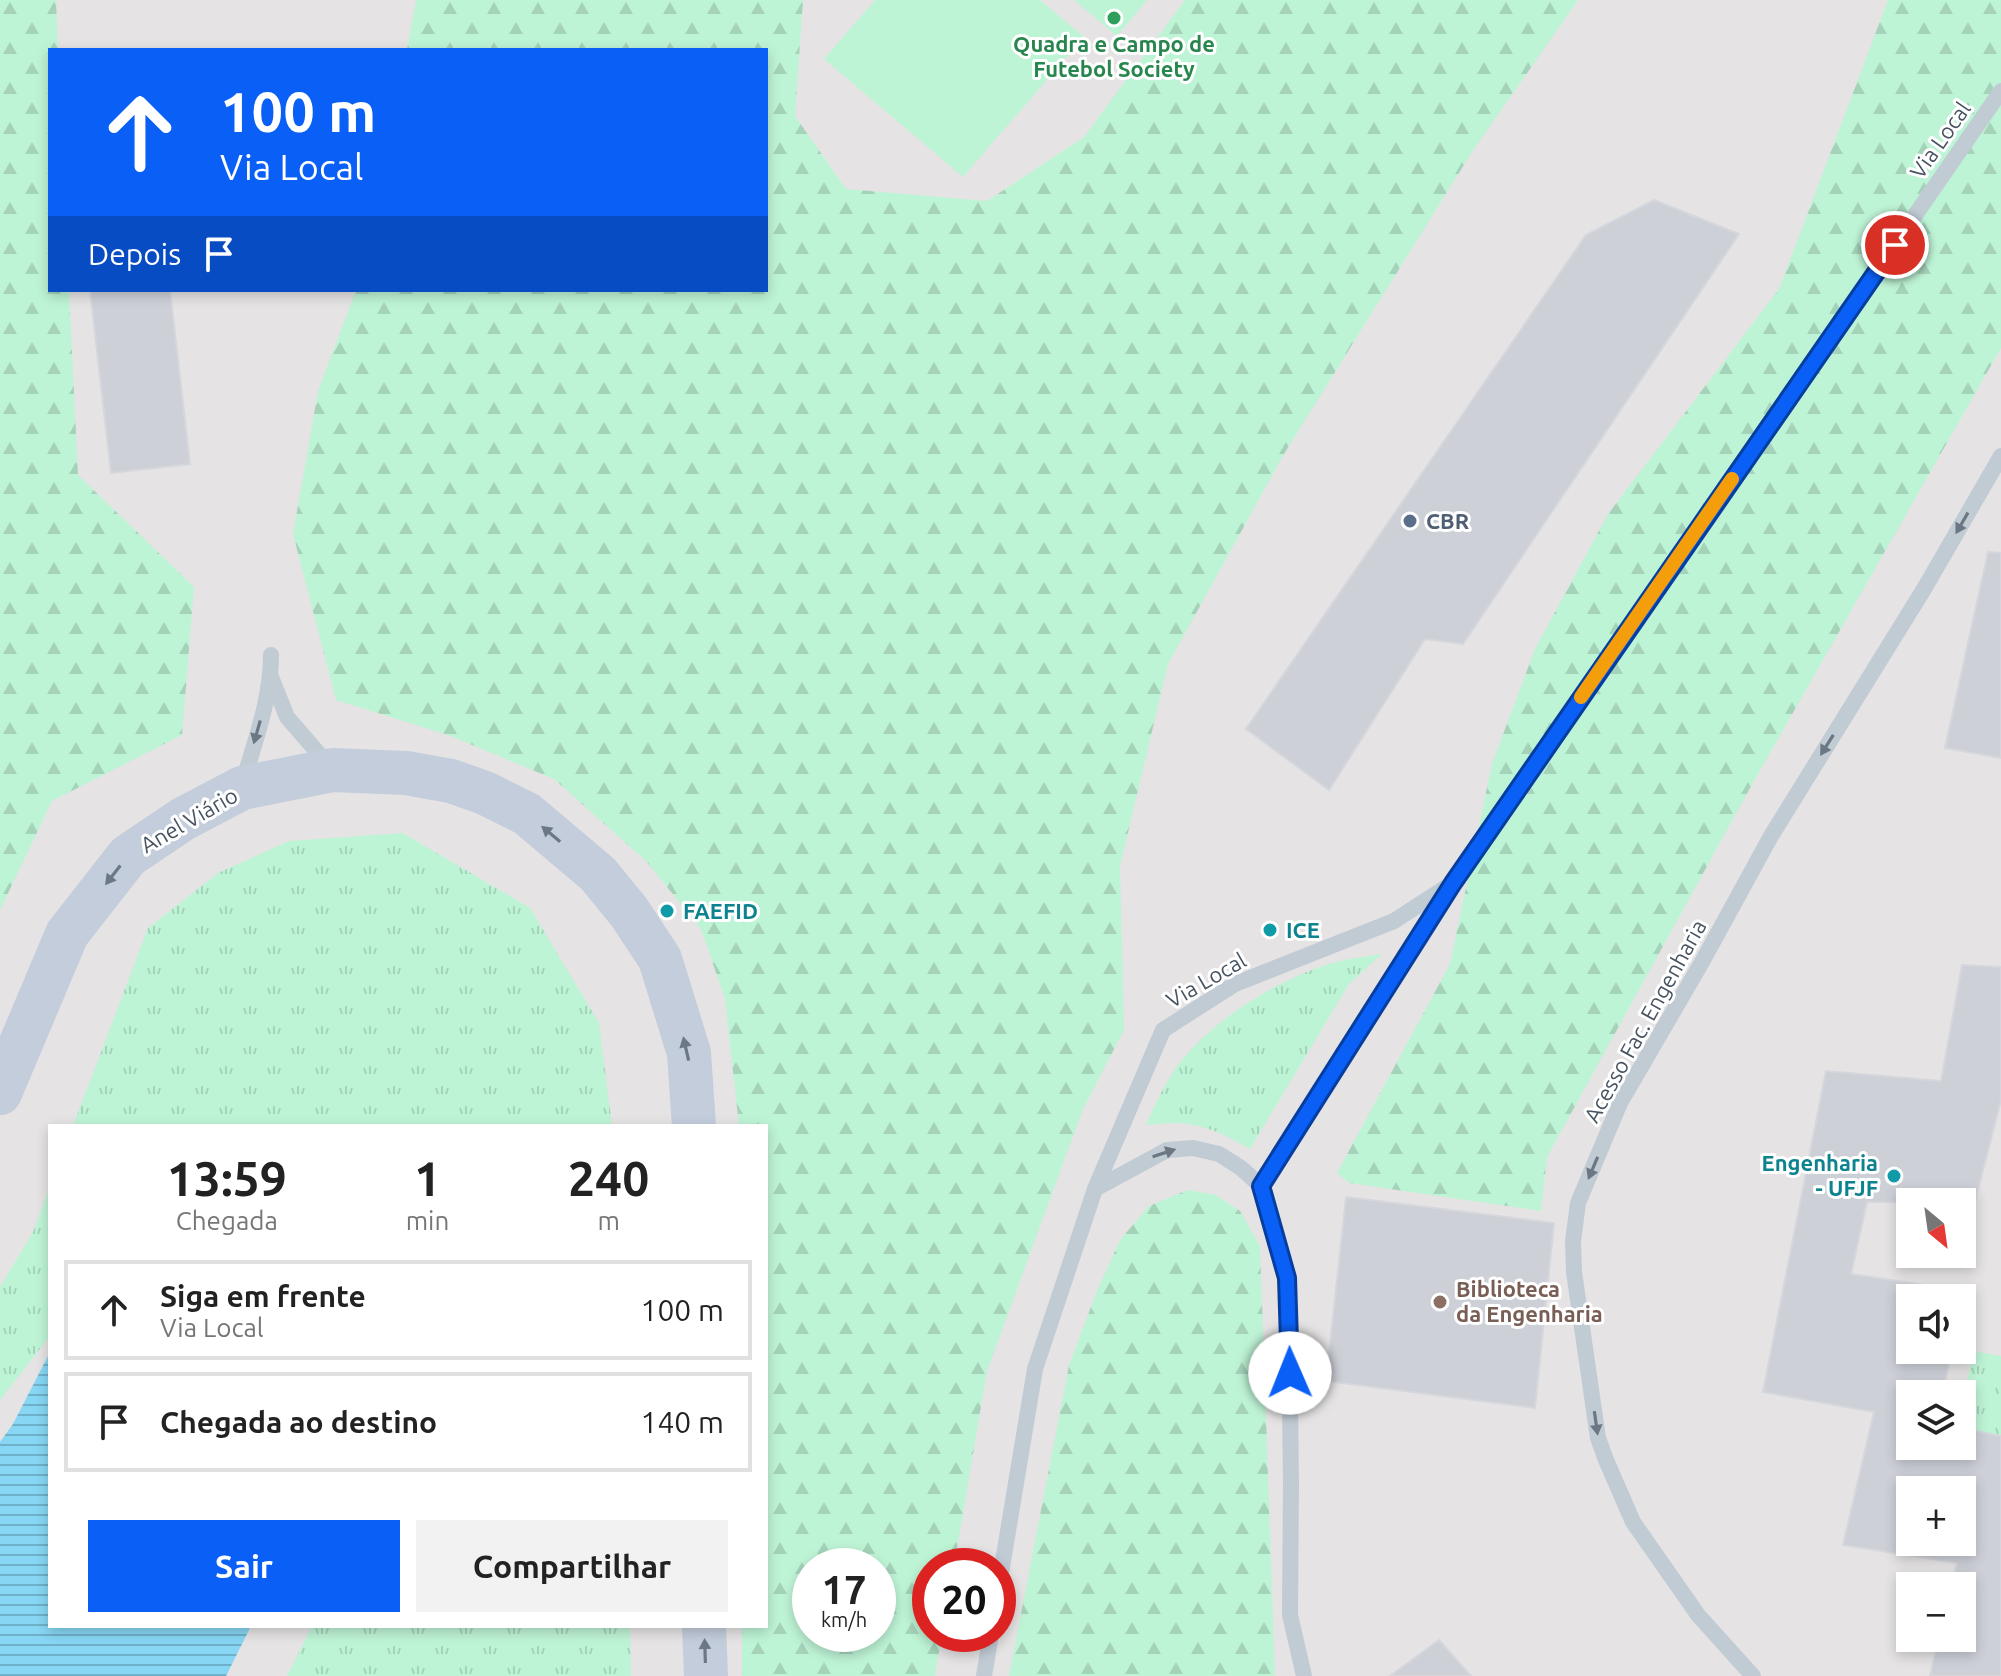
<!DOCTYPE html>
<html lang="pt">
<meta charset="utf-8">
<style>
body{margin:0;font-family:Ubuntu,sans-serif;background:#f2f2f2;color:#222;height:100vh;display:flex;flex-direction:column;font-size:30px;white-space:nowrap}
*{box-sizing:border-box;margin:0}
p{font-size:26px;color:#767676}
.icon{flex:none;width:44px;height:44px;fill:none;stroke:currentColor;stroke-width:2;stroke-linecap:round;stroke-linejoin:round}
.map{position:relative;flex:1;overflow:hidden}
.details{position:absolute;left:48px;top:1124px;width:720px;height:504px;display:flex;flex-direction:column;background:#fff;border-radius:0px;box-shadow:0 4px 12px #0003}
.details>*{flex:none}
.hud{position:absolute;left:48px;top:48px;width:720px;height:244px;border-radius:0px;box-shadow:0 4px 12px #0003;background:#0a60f6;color:#fff;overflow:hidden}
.needle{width:52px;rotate:151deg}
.tools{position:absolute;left:1896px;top:1188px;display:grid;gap:16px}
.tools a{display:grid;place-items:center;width:80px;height:80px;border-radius:0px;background:#fff;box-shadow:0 4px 12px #0003;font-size:40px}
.speed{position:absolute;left:792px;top:1548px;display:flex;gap:16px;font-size:40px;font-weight:700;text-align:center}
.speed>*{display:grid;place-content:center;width:104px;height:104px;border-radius:50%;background:#fff;box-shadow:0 4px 12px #0003;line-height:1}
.speed small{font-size:20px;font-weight:400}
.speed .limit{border:12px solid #d22;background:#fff;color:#111}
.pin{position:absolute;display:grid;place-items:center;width:68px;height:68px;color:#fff;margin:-34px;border:4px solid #fff;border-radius:50%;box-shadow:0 2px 8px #0007}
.me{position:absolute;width:88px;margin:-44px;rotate:359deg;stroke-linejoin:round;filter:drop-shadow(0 0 6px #0008)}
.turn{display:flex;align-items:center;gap:28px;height:168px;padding:0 40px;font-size:36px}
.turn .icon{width:104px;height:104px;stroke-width:2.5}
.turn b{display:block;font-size:56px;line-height:68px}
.then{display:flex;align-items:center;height:76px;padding:0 40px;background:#0003;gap:16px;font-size:30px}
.eta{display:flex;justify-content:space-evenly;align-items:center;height:136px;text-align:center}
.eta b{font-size:48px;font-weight:600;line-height:56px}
.action{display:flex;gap:16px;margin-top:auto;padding:16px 40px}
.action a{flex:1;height:92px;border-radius:0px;background:#0a60f6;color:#fff;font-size:32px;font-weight:600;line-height:92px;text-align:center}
.action a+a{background:#f2f2f2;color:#222}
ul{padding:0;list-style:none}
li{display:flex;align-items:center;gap:24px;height:100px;margin:0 16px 12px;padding:0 24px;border:4px solid #e0e0e0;border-radius:0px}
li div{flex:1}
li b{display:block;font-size:30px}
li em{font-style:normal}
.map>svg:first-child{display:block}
</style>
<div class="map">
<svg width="2001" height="1676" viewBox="0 0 2001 1676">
<defs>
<pattern id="forest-firs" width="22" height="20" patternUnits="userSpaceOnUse" patternTransform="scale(2)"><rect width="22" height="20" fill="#bef4d6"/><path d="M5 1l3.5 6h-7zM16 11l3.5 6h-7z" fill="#a5d3ba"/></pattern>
<pattern id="park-tufts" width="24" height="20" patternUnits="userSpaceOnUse" patternTransform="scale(2)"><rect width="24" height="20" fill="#bef4d6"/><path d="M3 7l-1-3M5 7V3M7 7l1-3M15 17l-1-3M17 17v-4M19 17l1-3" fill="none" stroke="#a5d3ba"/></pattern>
<pattern id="water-rules" width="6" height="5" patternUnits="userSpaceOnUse" patternTransform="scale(2)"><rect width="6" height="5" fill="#87d6f4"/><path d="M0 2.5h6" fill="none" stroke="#70b0c9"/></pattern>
</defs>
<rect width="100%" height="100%" fill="#f4f2f1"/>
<path fill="#e5e3e3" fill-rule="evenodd" d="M0 0H2001V1676H0ZM50 50H766V290H50ZM50 1126H766V1626H50ZM1910 1202H1962V1254H1910ZM1910 1298H1962V1350H1910ZM1910 1394H1962V1446H1910ZM1910 1490H1962V1542H1910ZM810 1566H878V1634H810ZM930 1566H998V1634H930ZM1910 1586H1962V1638H1910Z"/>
<g fill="url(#forest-firs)" fill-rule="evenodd">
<polygon points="0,0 56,0 58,50 50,50 50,290 69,290 78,475 194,587 182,735 52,801 0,910"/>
<path d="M416 0H803L795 116 846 189 987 201 1084 137 1185 0H1578L1472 152 1284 454 1168 664 1120 866 1124 1030 1083 1109 987 1371 954 1566H930V1634H942L935 1676H742V1626H766V1126H739L725 999 701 929 646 861 554 779 448 735 336 700 293 534 318 391 356 290H766V50H407ZM810 1566H878V1634H810Z"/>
<polygon points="1888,0 2001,0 2001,348 1750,788 1547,1157 1541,1211 1349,1183 1337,1173 1450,964 1492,764 1535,649 1608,514 1779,289"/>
<polygon points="1188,1190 1216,1195 1240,1211 1260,1246 1275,1676 1009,1676 1069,1365 1097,1291 1120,1240 1149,1206"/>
</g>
<g fill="url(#park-tufts)">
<polygon points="403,833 530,908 599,1023 612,1126 73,1126 148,928 218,873 289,841"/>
<path d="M1382 954 1349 984 1250 1149C1227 1135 1200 1122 1172 1123 1163 1123 1155 1125 1146 1125 1156 1103 1166 1080 1181 1061 1217 1016 1285 975 1340 961 1354 958 1368 956 1382 954Z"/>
<polygon points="50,1186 50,1336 0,1400 0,1287 33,1232"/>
<polygon points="1974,1351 2001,1356 2001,1436 1981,1432 1976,1454 1962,1446 1962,1404"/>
<polygon points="312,1626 630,1626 631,1676 287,1676"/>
</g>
<g fill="#bef4d6">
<polygon points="875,0 1040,0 1084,37 963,177 824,59"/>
<polygon points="1074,0 1147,0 1117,36"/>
</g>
<polygon fill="url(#water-rules)" points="50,1352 50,1626 251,1626 226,1676 0,1676 0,1442 13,1424"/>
<g fill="#cdd0d7" stroke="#d5d7dd" stroke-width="2" fill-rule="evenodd">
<polygon points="1654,200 1739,234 1463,644 1425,639 1329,790 1246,729 1586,235"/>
<polygon points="90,290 170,290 190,464 111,473"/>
<polygon points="1988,552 2001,553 2001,758 1945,748"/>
<path d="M1962 965 2001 967V1100L1975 1202H1867L1851 1274 1965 1291 1962 1306V1298H1910V1350H1952L1942 1394H1910V1446H1962V1428L2001 1436V1676H1930L1939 1638H1962V1586H1951L1957 1563 1843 1545 1874 1412 1763 1392 1826 1071 1941 1081ZM1910 1490H1962V1542H1910Z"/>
<polygon points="1346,1197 1554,1223 1535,1408 1326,1381"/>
<polygon points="1439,1640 1471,1676 1390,1676"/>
</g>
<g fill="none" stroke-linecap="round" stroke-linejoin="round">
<g stroke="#c1cbd4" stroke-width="16">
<polyline points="271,677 287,717 331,768"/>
<path d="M243 782C255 741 271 699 271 655"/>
<polyline points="1261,1186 1287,1278 1289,1318 1291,1483 1290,1615 1304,1676"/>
<polyline points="1095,1189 1167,1150 1193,1148 1219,1154 1241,1168 1261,1186 1453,883 2001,91"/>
<polyline points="998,1591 1035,1369 1095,1189 1163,1030 1235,984 1394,921 1448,886"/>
<polyline points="984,1676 991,1634"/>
<polyline points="1753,1676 1698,1615 1633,1522 1606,1460 1598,1438 1574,1272 1573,1241 1578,1203 1620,1103 1702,962 1771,836 1924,589 2001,456"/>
</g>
<g stroke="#c3cddb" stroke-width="44">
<polyline points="0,1093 67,934 128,856 183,819 242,788 333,770 406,773 451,781 485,793 527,814 598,874 629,912 660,959 689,1053 694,1126"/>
<polyline points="704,1626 706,1676"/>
</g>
</g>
<defs><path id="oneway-solid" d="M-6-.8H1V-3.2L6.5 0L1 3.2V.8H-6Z" transform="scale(2)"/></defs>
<g fill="#6c7784">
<use href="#oneway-solid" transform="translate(1962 523) rotate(120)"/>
<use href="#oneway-solid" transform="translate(257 732) rotate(106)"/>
<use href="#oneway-solid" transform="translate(1827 745) rotate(122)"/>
<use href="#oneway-solid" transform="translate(1164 1153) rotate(-18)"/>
<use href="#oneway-solid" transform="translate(1593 1168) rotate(113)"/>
<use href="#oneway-solid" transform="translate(1596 1423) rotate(82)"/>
</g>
<g fill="#6c7886">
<use href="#oneway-solid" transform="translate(551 834) rotate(-140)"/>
<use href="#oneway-solid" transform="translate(113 875) rotate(128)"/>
<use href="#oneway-solid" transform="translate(686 1049) rotate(-103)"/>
<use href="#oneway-solid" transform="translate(705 1651) rotate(-92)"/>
</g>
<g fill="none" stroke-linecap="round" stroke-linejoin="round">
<g stroke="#063ea0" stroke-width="20">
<polyline id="route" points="1290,1373 1287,1278 1261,1186 1453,883 1895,245"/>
</g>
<use href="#route" stroke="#0a60f6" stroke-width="14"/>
<polyline stroke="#f59e0b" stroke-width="14" points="1581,697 1732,479"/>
</g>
<circle fill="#2e9e5b" stroke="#fff" stroke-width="3" cx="1114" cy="18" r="8"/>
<circle fill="#5c6f8a" stroke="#fff" stroke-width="3" cx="1410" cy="521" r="8"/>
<g fill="#0f9aa8" stroke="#fff" stroke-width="3">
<circle cx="667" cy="911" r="8"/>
<circle cx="1270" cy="930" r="8"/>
<circle cx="1894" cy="1176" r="8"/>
</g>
<circle fill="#8d6e63" stroke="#fff" stroke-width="3" cx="1440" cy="1302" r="8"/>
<g text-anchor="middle" stroke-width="6" stroke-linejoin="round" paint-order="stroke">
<g font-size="22" font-weight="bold" fill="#27864d" stroke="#fff">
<text x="1114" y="52">Quadra e Campo de<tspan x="1114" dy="25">Futebol Society</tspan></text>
</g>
<g font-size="22" fill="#475361" stroke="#fff">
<text transform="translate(1940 140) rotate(-55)" y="8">Via Local</text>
<text transform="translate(189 820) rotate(-30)" y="8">Anel Viário</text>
<text transform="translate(1206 980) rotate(-30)" y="8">Via Local</text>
<text transform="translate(1645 1021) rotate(-61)" y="8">Acesso Fac. Engenharia</text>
</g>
<g font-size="22" font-weight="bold" fill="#4e5e75" stroke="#fff" text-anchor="start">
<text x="1426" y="529">CBR</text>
</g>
<g font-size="22" font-weight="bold" fill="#0d838f" stroke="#fff" text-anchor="start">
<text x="683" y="919">FAEFID</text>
<text x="1286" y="938">ICE</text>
<text x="1878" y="1171" text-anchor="end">Engenharia<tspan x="1878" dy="25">- UFJF</tspan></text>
</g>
<g font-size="22" font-weight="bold" fill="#785e54" stroke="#fff" text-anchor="start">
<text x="1456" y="1297">Biblioteca<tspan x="1456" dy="25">da Engenharia</tspan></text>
</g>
</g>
</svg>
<div class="tools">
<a><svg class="needle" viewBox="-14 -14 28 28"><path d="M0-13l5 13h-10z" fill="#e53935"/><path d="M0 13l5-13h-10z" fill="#767676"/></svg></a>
<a><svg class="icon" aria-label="sound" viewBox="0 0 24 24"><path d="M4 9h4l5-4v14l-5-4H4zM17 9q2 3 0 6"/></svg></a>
<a><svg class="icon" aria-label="layers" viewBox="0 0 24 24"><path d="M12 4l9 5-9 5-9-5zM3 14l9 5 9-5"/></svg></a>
<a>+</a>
<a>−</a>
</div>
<div class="speed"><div>17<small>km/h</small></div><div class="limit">20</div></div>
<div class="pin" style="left:1895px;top:245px;background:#d93025"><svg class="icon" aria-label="arrive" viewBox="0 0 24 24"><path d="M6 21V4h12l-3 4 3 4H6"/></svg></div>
<svg class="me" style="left:1290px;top:1373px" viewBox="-20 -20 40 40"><circle r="19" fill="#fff"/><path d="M0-13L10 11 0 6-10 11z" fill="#0a60f6"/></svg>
<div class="hud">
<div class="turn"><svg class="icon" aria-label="ahead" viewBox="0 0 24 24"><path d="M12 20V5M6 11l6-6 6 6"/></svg><div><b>100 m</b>Via Local</div></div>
<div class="then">Depois<svg class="icon" aria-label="arrive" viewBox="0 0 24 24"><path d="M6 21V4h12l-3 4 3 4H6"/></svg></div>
</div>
<section class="details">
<div class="eta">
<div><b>13:59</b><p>Chegada</p></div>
<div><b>1</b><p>min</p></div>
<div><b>240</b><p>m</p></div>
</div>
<ul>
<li><svg class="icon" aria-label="ahead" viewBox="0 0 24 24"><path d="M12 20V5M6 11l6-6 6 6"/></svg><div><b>Siga em frente</b><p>Via Local</p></div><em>100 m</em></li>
<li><svg class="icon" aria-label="arrive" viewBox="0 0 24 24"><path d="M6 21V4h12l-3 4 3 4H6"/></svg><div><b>Chegada ao destino</b></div><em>140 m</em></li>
</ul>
<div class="action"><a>Sair</a><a>Compartilhar</a></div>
</section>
</div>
